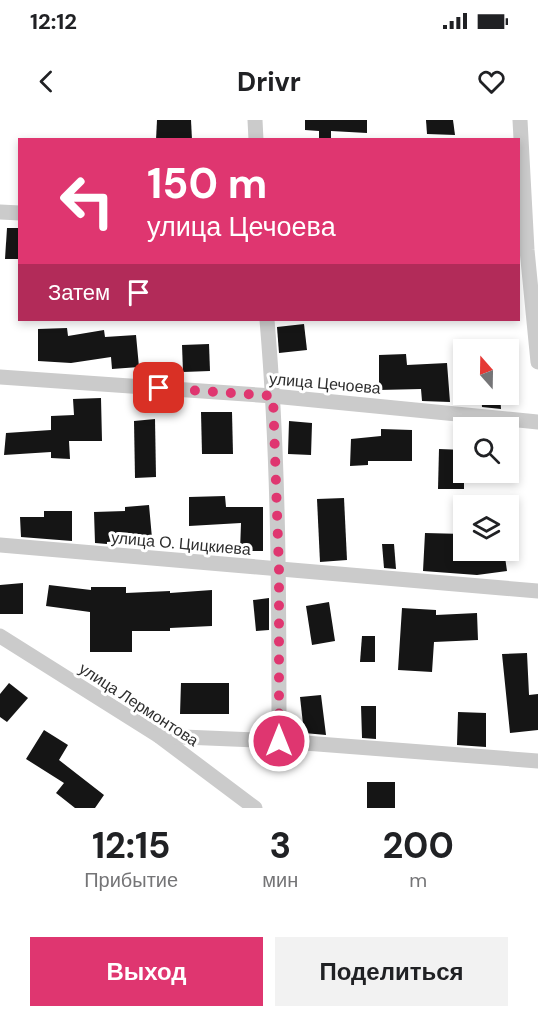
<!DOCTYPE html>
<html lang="ru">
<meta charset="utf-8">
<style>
body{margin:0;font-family:"DM Sans",sans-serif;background:#f2f2f2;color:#202124;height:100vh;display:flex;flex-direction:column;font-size:22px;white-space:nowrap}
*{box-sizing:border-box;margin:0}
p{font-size:20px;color:#757577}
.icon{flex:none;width:33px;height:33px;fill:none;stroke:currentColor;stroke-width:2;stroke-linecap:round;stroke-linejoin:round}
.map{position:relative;height:688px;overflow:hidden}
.drawer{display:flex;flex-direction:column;background:#fff;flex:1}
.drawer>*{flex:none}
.banner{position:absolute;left:18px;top:18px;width:502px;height:183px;border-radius:0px;box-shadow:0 3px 9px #0003;background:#df3670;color:#fff;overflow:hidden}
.needle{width:39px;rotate:340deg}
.controls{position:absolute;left:453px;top:219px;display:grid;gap:12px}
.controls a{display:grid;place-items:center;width:66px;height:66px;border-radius:0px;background:#fff;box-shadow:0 3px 9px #0003;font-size:30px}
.pin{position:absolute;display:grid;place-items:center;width:51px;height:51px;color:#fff;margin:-26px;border-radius:12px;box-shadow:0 3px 9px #0006}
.me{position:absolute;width:66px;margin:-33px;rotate:0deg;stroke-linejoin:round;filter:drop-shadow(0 0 4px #0008)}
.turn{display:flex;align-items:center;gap:21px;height:126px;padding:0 30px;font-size:27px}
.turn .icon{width:78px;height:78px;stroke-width:2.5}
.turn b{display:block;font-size:42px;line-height:51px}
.then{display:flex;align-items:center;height:57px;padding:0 30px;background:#0003;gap:12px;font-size:22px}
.eta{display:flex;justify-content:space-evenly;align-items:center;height:102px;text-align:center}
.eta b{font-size:36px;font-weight:700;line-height:42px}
.button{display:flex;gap:12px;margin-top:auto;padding:12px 30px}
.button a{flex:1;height:69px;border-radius:0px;background:#df3670;color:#fff;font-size:24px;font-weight:700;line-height:69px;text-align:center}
.button a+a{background:#f2f2f2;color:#202124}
.status{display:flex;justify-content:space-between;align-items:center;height:42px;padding:0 30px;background:#fff;direction:ltr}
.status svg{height:16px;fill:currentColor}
header{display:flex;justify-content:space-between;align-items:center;height:78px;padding:0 30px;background:#fff;font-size:27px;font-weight:700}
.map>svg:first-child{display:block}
</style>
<div class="status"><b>12:12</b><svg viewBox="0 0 49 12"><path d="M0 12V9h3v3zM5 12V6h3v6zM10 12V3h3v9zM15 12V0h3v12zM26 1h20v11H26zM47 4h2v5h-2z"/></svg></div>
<header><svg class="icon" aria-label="back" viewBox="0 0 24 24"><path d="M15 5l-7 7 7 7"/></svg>Drivr<svg class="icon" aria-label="heart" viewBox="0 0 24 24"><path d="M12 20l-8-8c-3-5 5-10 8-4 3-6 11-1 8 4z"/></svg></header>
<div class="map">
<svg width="538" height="688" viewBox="0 0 538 688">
<rect width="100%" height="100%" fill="#fff"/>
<g fill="#151515">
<polygon points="157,0 191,0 192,20 156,20"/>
<polygon points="305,0 367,0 367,13 331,11 331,20 319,20 319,11 305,10"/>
<polygon points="426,0 453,0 455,15 427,14"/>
<polygon points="7,108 20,108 20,139 5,139"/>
<polygon points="304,204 307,230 279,233 277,207"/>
<polygon points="67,208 68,216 104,210 105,217 136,215 139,247 112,249 111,237 71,243 38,241 38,209"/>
<polygon points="209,224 210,251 183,252 182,225"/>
<polygon points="406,234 407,245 447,243 450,282 422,281 421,269 379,270 379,235"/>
<polygon points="481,274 500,274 501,289 482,287"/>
<polygon points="101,278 102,321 69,321 70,339 51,338 51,332 4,335 6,313 51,310 51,296 74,295 73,279"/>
<polygon points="201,292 232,292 233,334 202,334"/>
<polygon points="155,299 156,357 135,358 134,301"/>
<polygon points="289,301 312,303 311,335 288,334"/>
<polygon points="381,309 412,310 412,341 368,341 368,345 350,346 351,319 381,316"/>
<polygon points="439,329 464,330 464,369 438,369"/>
<polygon points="225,376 226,387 263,387 263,431 240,431 241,403 189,406 189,377"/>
<polygon points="344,378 347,440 320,442 317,379"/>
<polygon points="149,385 152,418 107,422 107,424 95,423 94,392 125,391 125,387"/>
<polygon points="44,391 72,391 72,421 21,417 20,397 44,397"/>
<polygon points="425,413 464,414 464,430 504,430 507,451 477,455 423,451"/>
<polygon points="382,424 394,424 396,449 384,448"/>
<polygon points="23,463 23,494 0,494 0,465"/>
<polygon points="49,465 91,470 91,467 126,467 126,473 170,471 170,473 212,470 212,506 170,508 170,511 132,511 132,532 90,532 90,492 46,486"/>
<polygon points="269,478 269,510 256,511 253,480"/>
<polygon points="329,482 335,521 312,525 306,486"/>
<polygon points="402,488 436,490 436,495 477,493 478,520 434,522 432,552 398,550"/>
<polygon points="362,516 375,516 375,542 360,542"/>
<polygon points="527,533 529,575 538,574 538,610 510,613 502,534"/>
<polygon points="9,563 28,578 7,602 0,597 0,574"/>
<polygon points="181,563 229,563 229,594 180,594"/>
<polygon points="321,575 326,615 304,613 300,577"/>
<polygon points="361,586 376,586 376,619 362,618"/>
<polygon points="458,592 486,593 486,627 457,625"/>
<polygon points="44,610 68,625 59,640 104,675 95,688 75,688 56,673 64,663 26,639"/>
<rect x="367" y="662" width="28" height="26"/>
</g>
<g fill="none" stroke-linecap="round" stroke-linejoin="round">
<g stroke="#cbcbcb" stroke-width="15">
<polyline points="255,0 256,20"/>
<polyline points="520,0 527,130 538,242"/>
<polyline points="0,92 20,93"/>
<path d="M267 200C279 340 279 480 279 621"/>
<polyline points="0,257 273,276 538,302"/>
<polyline points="0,425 538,471"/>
<polyline points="0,516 159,616 255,688"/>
<polyline points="159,616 279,621 538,641"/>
</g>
</g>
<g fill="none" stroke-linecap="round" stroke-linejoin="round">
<polyline stroke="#df3670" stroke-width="10" stroke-dasharray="0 18" points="159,268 273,276 279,450 279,621"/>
</g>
<g text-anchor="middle" stroke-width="6" stroke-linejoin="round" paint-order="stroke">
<g font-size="16" fill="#2e2e2e" stroke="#fff">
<text transform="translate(325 263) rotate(5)" y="6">улица Цечоева</text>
<text transform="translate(181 423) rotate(5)" y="6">улица О. Цицкиева</text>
<text transform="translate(139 584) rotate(33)" y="6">улица Лермонтова</text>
</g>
</g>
</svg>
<div class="controls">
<a><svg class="needle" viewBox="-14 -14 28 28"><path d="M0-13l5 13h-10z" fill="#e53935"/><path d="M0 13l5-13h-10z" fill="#757577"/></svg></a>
<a><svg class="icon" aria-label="search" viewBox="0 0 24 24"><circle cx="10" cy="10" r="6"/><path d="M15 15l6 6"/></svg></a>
<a><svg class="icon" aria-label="layers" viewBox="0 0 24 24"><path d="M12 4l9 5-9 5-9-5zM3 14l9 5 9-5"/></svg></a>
</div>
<div class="pin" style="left:159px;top:268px;background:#d93025"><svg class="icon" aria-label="arrive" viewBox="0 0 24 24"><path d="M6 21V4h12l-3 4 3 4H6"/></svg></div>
<svg class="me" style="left:279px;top:621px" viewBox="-20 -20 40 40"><circle r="17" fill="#df3670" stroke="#fff" stroke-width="3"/><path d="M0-11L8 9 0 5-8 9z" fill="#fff"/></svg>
<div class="banner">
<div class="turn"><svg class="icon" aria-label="left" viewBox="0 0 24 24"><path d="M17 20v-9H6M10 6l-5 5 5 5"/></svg><div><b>150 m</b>улица Цечоева</div></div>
<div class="then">Затем<svg class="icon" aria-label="arrive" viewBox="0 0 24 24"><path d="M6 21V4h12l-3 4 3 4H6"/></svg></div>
</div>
</div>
<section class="drawer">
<div class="eta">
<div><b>12:15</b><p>Прибытие</p></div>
<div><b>3</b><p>мин</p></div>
<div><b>200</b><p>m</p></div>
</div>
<div class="button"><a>Выход</a><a>Поделиться</a></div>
</section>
